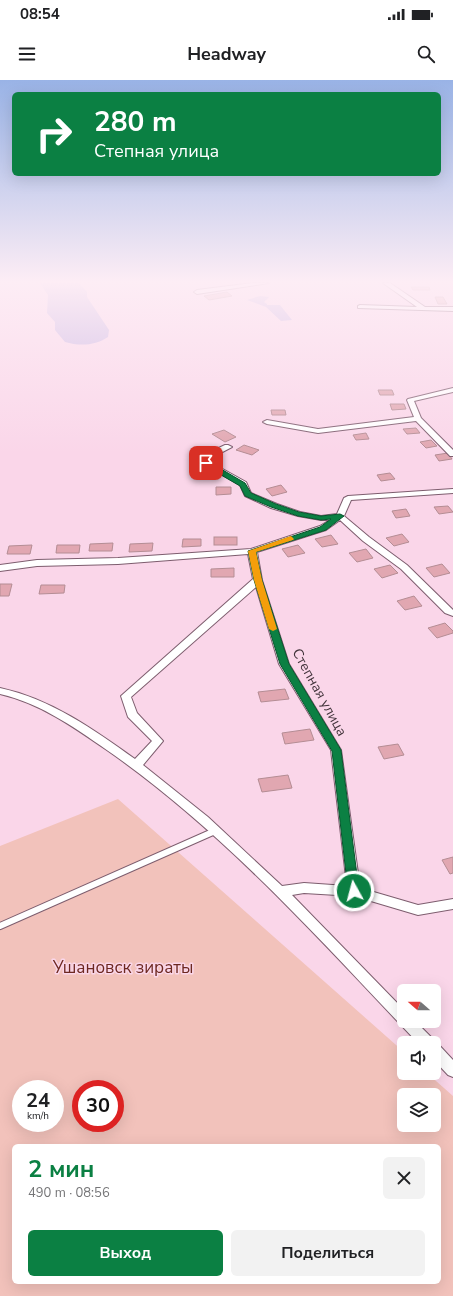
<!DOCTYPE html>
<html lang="ru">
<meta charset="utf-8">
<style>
body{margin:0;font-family:"Nunito Sans",sans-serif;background:#f2f2f2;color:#202124;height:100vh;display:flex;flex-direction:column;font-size:15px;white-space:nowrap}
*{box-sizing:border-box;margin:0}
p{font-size:13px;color:#757577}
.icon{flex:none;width:22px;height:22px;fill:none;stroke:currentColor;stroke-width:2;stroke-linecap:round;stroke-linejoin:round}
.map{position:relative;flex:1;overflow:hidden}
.side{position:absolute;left:12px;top:1064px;width:429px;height:140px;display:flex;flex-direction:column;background:#fff;border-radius:6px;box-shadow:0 4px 16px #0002}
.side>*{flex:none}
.top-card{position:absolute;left:12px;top:12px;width:429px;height:84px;border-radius:6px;box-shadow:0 4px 16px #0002;background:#0b8043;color:#fff;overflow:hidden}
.needle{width:26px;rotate:290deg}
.controls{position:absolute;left:397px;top:904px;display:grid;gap:8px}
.controls a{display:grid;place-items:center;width:44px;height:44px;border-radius:6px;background:#fff;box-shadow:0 4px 16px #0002;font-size:20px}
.speed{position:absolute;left:12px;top:1000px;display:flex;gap:8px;font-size:20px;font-weight:700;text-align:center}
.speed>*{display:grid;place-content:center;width:52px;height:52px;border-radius:50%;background:#fff;box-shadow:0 4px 16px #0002;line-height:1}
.speed small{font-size:10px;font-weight:400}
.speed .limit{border:6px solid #d22;background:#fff;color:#111}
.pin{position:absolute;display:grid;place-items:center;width:34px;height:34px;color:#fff;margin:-17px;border-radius:8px;box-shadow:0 2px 6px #0006}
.me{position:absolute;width:44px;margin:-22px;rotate:353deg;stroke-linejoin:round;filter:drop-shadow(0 0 3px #0008)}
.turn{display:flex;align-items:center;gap:14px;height:84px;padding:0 16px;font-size:18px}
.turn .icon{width:52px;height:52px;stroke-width:2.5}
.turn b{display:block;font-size:28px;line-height:34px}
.round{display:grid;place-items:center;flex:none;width:42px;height:42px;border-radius:6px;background:#f2f2f2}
.summary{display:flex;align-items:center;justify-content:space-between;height:68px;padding:0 16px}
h1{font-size:24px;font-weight:700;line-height:30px;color:#0b8043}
.cta{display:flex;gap:8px;margin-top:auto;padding:8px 16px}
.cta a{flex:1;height:46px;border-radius:6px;background:#0b8043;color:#fff;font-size:16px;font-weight:700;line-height:46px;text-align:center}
.cta a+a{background:#f2f2f2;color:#202124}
.status{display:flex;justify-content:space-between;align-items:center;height:28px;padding:0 20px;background:#fff;direction:ltr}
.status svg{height:11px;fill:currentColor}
header{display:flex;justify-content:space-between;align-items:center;height:52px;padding:0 16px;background:#fff;font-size:18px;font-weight:700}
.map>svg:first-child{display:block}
</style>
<div class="status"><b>08:54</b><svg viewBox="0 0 49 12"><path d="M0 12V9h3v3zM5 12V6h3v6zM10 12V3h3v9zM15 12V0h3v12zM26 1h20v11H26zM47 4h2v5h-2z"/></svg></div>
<header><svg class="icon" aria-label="menu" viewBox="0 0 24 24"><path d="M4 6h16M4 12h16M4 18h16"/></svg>Headway<svg class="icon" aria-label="search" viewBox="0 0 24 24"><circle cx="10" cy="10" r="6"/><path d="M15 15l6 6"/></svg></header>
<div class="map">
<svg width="453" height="1216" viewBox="0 0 453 1216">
<rect width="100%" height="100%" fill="#fad6e9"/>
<path fill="#f2c2bb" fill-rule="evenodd" d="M118 719 404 972V993H427L453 1016V1216H0V766ZM21 1009H55V1043H21ZM81 1009H115V1043H81ZM404 1015H434V1045H404ZM14 1066H439V1202H14Z"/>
<g fill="#c4b2e2">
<path d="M40 203H79L87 212V217L109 250 108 257C95 266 79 266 65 262L55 250V242L47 233 48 215Z"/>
<polygon points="260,216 269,217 264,222 267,224 267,225 280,225 292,240 281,241 266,227 247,220"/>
</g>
<g fill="#e1a7b1" stroke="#b48d94">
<polygon points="411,207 429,207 430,210 413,210"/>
<polygon points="227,212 232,216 209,220 204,216"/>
<polygon points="435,217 443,217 447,224 438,224"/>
<polygon points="378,310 392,310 394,315 380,315"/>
<polygon points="390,324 404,324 406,329 392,330"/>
<polygon points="271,330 285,330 286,335 272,335"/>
<polygon points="416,348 420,353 407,354 403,349"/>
<polygon points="224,350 236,357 225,362 212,354"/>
<polygon points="366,353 369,359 356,360 353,355"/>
<polygon points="431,360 437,366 426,368 420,362"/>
<polygon points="244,365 259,370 252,375 236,370"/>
<polygon points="448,373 452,379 439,381 435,375"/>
<polygon points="390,393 395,399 381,401 377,395"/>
<polygon points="281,405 287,412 272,416 266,409"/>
<polygon points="216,407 231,407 231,414 216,415"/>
<polygon points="448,426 453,432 439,434 434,427"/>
<polygon points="406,429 410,436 396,438 392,431"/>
<polygon points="402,454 409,462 394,466 386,458"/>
<polygon points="331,455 338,464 322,467 315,459"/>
<rect x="214" y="457" width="23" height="8"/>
<polygon points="183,459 201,459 201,466 182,467"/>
<polygon points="113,463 112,471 89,471 90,464"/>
<polygon points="153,463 152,471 129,472 130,464"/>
<polygon points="32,465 30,474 7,474 9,466"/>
<polygon points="57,465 80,465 79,473 56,473"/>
<polygon points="298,465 305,473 288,477 282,469"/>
<polygon points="366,469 373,478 357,482 349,473"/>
<polygon points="442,484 450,493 434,497 426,488"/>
<polygon points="390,485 398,493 382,498 374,489"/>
<polygon points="234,488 234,497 211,497 211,489"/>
<polygon points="0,504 12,504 9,516 0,516"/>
<polygon points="41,505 65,505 64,513 39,514"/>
<polygon points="414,516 422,526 405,530 397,521"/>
<polygon points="445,543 453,551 453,553 437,558 428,548"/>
<polygon points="285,609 289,619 261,622 258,612"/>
<polygon points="310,649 314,660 285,664 282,653"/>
<polygon points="398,664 404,675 384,679 378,667"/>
<polygon points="288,695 292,708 262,712 258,699"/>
<polygon points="453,777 453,793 450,794 442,780"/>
</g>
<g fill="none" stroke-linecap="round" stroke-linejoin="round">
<g stroke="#7d5d6e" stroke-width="8">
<polyline id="lane" points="0,846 215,751"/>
</g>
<g stroke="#7d5d6e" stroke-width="2">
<g id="street">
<polygon points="253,203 269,203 197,214 194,212 197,210"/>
<polygon points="383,203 390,203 425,227 453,227 453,231 358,228 358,226 360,225 417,227"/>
<polygon points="453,308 453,312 414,321 421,338 453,370 453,376 450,376 416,341 318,353 267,344 263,342 267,340 318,349 414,337 407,320 408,319"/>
<path d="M225 365H228L232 367 211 378 210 382 246 402 251 413 277 424 300 432 321 436 337 434 344 418 348 416 453 409V413L351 420 344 436 369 457 407 485 453 530V536L445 533 401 489 363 461 340 440 326 450 257 472 262 500 289 584 341 670 360 808 418 825 453 819V829L418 835 354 816 304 813 292 815 404 930V941H415L432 958 434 963H418C322 862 228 756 114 675 78 650 43 624 0 614V608C51 619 93 649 135 679L152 661 128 637 121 616 253 499 248 474 118 484 37 486 0 491V485L37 480 118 478 251 469 320 446 330 440H321L298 436 271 428 245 416 240 405 202 383 204 375ZM256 507 279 584 331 670 347 806 304 803 282 806 208 737 143 685 163 661 137 633 131 617Z"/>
<polygon points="434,963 439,965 453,980 453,997 448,995 434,980"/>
</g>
</g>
<use href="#lane" stroke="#fff" stroke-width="6"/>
<use href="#street" fill="#fff" fill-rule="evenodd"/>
</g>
<linearGradient id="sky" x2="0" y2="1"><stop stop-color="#99b3e6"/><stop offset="0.54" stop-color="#fdedf5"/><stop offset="1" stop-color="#fdedf5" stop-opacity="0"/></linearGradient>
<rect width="453" height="373" fill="url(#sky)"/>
<polygon fill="#0b8043" stroke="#07532c" points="204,382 209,382 245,403 251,413 276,424 299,432 321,436 340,434 344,436 326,450 256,472 262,500 289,584 341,670 359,811 358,815 354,816 350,815 348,811 332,671 280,584 254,500 248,471 320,447 331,439 321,440 298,436 271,427 245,416 240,406 204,385"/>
<polygon fill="#f59e0b" points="291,456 294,459 293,460 256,472 262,500 277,549 273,551 269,549 254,500 248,471"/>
<g text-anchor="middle" stroke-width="3" stroke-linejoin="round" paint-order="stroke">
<g font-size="14" fill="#42343b" stroke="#fad6e9">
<text transform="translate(320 612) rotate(61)" y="5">Степная улица</text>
</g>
<g font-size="17" fill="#6d2820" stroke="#fad6e9">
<text x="123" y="893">Ушановск зираты</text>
</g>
</g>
</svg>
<div class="controls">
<a><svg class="needle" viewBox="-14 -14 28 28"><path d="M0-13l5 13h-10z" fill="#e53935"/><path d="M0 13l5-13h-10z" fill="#757577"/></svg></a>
<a><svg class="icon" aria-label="sound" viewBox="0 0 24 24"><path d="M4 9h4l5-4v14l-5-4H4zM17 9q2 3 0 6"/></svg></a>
<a><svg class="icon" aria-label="layers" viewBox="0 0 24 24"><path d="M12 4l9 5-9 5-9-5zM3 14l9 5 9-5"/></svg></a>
</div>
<div class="speed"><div>24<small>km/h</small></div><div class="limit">30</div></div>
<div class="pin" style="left:206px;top:383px;background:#d93025"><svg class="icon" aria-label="arrive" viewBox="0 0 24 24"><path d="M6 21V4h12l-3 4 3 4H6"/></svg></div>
<svg class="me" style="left:354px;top:811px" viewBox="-20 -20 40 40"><circle r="17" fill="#0b8043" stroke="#fff" stroke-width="3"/><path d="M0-11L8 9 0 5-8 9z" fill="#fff"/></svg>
<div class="top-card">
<div class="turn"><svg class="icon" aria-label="right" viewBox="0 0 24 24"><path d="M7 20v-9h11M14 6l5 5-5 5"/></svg><div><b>280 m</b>Степная улица</div></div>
</div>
<section class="side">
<div class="summary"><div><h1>2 мин</h1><p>490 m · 08:56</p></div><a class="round"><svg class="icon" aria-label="close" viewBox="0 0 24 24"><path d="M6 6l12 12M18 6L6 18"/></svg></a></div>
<div class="cta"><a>Выход</a><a>Поделиться</a></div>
</section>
</div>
